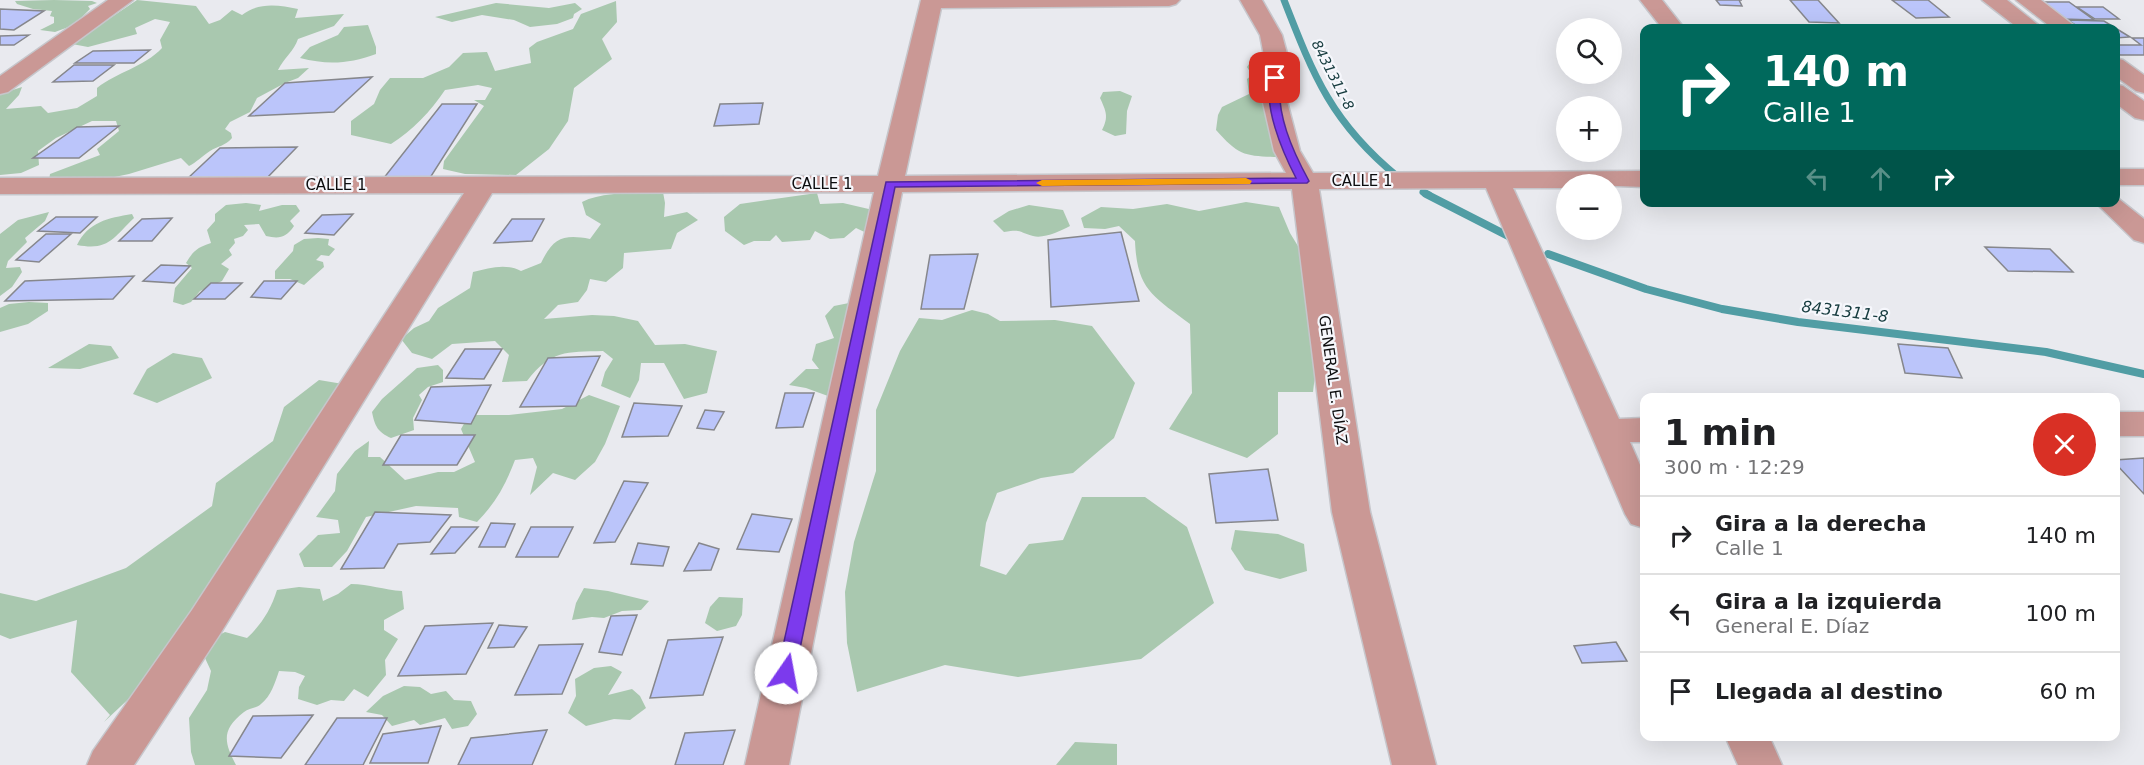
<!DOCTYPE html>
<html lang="es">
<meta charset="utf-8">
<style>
body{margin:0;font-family:"DejaVu Sans",sans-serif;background:#f6f6f6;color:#202124;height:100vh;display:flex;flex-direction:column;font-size:22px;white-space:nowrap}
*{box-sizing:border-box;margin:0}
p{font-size:20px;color:#757577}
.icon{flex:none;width:33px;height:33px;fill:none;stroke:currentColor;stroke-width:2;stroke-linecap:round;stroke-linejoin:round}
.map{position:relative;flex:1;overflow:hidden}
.drawer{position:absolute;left:1640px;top:393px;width:480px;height:348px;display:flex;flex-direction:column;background:#fff;border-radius:12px;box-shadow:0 6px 24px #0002}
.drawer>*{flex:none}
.top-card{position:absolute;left:1640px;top:24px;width:480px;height:183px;border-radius:12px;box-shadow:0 6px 24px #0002;background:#00695c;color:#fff;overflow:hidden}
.fabs{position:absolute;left:1556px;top:18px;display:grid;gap:12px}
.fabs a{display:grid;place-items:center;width:66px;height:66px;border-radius:50%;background:#fff;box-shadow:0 6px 24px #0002;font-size:30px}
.pin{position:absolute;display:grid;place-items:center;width:51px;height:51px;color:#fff;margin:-26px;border-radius:12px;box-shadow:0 3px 9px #0006}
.me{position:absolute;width:66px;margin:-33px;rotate:12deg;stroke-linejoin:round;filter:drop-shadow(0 0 4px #0008)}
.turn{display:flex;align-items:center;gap:21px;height:126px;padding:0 24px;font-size:27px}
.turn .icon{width:78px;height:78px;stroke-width:2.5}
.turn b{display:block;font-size:42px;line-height:51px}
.lanes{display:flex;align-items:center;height:57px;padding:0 24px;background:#0003;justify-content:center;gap:30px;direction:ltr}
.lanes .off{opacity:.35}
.round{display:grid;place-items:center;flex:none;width:63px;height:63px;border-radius:32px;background:#f6f6f6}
.headline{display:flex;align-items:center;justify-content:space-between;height:102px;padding:0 24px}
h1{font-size:36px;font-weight:700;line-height:45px}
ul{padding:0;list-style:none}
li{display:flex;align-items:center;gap:18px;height:78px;padding:0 24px;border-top:2px solid #e0e0e0}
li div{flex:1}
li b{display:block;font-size:22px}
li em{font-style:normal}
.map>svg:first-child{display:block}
</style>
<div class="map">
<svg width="2144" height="765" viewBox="0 0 2144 765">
<rect width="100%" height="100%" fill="#e9eaef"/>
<g fill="#a9c8af">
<polygon points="54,0 92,1 97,3 88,6 90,9 74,25 55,32 40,30 54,23 54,17 50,16 52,11 33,9 17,4 15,1"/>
<path d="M137 0 196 6 209 24 220 20 232 10 242 15C258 2 279 5 298 9L295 18 344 14 334 26 298 39C294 51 284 58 278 70L309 68 298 78 285 83 257 98 250 112 230 122 225 129 231 133 232 138C225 146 218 146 210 151 202 156 197 162 189 166L181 158 129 174 105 179 49 180 50 174 100 155 97 149 119 131 116 121H92L56 138 38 151 39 165 21 173 0 175V94L22 87 19 95 6 109 41 106 48 113 77 108 97 96V88C117 72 144 67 162 48L160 40 170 22 155 19 135 28 137 34 88 47 72 44Z"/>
<path d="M616 1 617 22 602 39 612 59 574 88 568 121 549 149 516 175 465 174 443 169 444 161 484 106 474 100H485L492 88 478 85 445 90C431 111 412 131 391 144L351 135V121L374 104 380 90 390 78H423L449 67 463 53 487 52 495 71 531 63 529 48 537 42 573 29 581 14Z"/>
<polygon points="496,3 549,8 575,3 582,9 574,14 573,18 557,24 530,27 514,20 482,15 452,22 435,17"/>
<path d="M368 25 376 47V54C349 64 327 65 300 58L310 47 338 35 344 27Z"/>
<path d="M1251 61 1265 63 1278 157C1245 156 1239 156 1216 130L1218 115 1222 107 1249 94 1247 79 1252 75 1247 67Z"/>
<path d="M1120 91 1132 96 1127 111 1126 134 1115 136 1102 130C1109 117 1106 111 1100 98L1103 92Z"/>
<path d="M645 190 663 192 665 203 664 217 687 212 698 220 677 233 671 249 624 253 623 268 606 282 590 279 587 290 578 302 558 305 544 319 592 315 614 316 638 321 655 345 685 344 717 351 707 393 684 399 664 363H641L639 380 630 398 601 386 605 372 613 359 603 351C566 352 551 350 527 381L502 382 509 355 495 341 452 344 432 359 412 353 401 339 414 328 429 321 438 308 470 288 473 272C489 268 506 263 521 271L541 263C553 238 563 234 590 239L601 224 586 215 582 202C599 193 624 194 645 190Z"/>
<polygon points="817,193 820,204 843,203 873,210 873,236 856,228 844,238 830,239 815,231 810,240 782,242 776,235 770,241 754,241 744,245 725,231 724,217 740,204"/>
<path d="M1246 202 1279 207 1290 233 1304 256 1316 367 1313 392H1278V434L1247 458 1169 429 1192 393 1190 324C1153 296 1137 290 1135 241L1119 226 1105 229 1084 228 1081 218 1101 207 1133 209 1167 204 1199 211Z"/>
<path d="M246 203 261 205 259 211 282 205H296L300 211 290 221 294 226C286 238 279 239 266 236L259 224 244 225 248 230 243 236 234 239 235 243 229 250 232 255 221 264 229 269 222 281 200 291 191 302 183 305 173 302 175 288 192 268 186 263C193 251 198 247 211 243L207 230 215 221V214L226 205Z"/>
<path d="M1029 205 1063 210 1070 226C1060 231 1044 239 1033 236 1018 232 1022 229 1004 232L993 221 1009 211Z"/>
<polygon points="49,212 45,221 25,238 27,242 8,261 6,268 20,267 22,272 12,287 0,296 0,234 18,220"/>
<path d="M132 214 134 218C113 238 109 251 77 245 88 222 108 218 132 214Z"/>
<polygon points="318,238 329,239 328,245 335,249 329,256 321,255 316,260 323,262 324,267 304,285 290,279 275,279 275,271 293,251 294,245 304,239"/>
<polygon points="29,302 48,303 48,311 28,324 0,332 0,308 9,304"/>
<polygon points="849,303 856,308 828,396 806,388 789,385 806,369 819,369 812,360 816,344 834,338 825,316 834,306"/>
<polygon points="972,310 988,314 1000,321 1055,320 1092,326 1135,383 1114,438 1073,473 1041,478 997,493 986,523 980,566 1006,575 1029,544 1063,540 1082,497 1145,497 1187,527 1214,603 1141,659 1018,677 945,665 857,692 847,643 845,592 854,542 876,471 876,410 900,351 919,318 942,320"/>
<polygon points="89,344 111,346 119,358 80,369 48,368"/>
<polygon points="173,353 202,358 212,378 157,403 133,394 147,369"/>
<path d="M438 365 443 370V382L428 387 419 395 422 400 413 418 414 430 391 438C378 432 375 427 372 412L382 399 417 368Z"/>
<polygon points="319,380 343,384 169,661 104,722 110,715 71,672 77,620 10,639 0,635 0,593 36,601 126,568 212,506 216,483 273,441 284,407"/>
<path d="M589 395 620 406 605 444 595 462 575 480 553 473 530 495 537 467 533 458 515 460C506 484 495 504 477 522L459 517 458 508 416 506 366 517 347 551 332 567H304L299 554 318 535 340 533 338 520 316 517 335 491 337 474 355 451 369 441 368 457H380L405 480 438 472H454L475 462 461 429 469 415H509L562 409Z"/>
<polygon points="1235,530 1278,534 1304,544 1307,571 1280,579 1245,570 1231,549"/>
<path d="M351 584C369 584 384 590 402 591L404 609 384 620V630L398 639 385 660 386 675 368 697 354 689 344 701 331 700 317 705 298 699 299 687 305 676 295 672 279 671C275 683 271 696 261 704 257 708 249 708 244 712 221 730 224 742 236 765H195L191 752 189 718 207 690 211 671 199 645 225 632 247 638C262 624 271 609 277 590L299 587 320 589 323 601 338 594Z"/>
<polygon points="584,588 608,591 649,601 641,610 622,611 604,618 592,617 572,620 576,603"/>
<polygon points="719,597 743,598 742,615 736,626 717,631 705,623 710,607"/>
<polygon points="611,666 622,672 608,695 632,689 640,696 646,708 630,720 614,719 586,726 568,713 576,696 575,679 594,668"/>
<polygon points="404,686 420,687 431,694 446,691 454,700 471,701 477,714 468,726 452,729 445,718 420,725 414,720 392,726 382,715 366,712 383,696"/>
<polygon points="1075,742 1117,744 1117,765 1056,765"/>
</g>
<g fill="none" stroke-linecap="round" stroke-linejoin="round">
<g stroke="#519da4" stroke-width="7">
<path d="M1284 0C1314 77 1332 123 1398 177"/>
<polyline points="1423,192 1429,195"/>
</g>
<g stroke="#519da4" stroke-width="8">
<polyline points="1426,194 1514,239"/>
<polyline points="1548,254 1646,289 1722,309 1798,322 2046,352 2144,374"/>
</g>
</g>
<g fill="#bbc5fa" stroke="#86878c" stroke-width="1.5">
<polygon points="1716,0 1742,0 1739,0 1742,6 1720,5"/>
<polygon points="1790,0 1818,0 1839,23 1809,22"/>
<polygon points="1892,0 1928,0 1949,17 1916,18"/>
<polygon points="2042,2 2069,2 2094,20 2063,19"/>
<polygon points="2077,7 2103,7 2119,19 2095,19"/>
<polygon points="0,9 44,11 14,30 0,29"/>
<polygon points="2068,20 2104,21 2130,37 2115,38 2115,28 2080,28"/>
<polygon points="1705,25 1747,26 1749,28 1708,28"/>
<polygon points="29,35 14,45 0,45 0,36"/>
<polygon points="2132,38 2144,38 2144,55 2120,55 2115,52 2115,45 2141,45"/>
<polygon points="150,50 134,63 75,63 93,51"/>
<polygon points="74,65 114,65 93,81 53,82"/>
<polygon points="372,77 334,112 249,116 285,83"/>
<polygon points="763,103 759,124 714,126 720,104"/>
<polygon points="442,104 477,104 428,181 383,179"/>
<polygon points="119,126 79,158 33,158 77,127"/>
<polygon points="297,147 264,181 187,179 220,148"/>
<polygon points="353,214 334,235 305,233 322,215"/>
<polygon points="56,217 97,217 80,233 38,231"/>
<polygon points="172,218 152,241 119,241 142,219"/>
<polygon points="512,219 544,219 532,241 494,243"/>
<polygon points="1121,232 1139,301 1051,307 1048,240"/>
<polygon points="46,234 71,234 39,262 16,260"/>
<polygon points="1985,247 2050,249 2073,272 2008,271"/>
<polygon points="978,254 964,309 921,309 930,255"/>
<polygon points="161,265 190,266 174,283 143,281"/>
<polygon points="134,276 113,299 5,301 25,281"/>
<polygon points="264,281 297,281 281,299 251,297"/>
<polygon points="211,283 242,283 225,299 194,299"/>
<polygon points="1898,344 1948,348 1962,378 1905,373"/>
<polygon points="465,349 502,349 484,379 446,378"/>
<polygon points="600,356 576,406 520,407 548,358"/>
<polygon points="491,385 471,424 415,420 431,387"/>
<polygon points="785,393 814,393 803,427 776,428"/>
<polygon points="634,403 682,406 668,436 622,437"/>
<polygon points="705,410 724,412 714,430 697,428"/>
<polygon points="401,435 475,435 457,465 383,465"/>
<polygon points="2144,458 2144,494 2115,463 2115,460"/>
<polygon points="1268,469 1278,520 1216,523 1209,474"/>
<polygon points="624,481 648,483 615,542 594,543"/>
<polygon points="375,512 451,515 430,542 398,544 384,568 341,569"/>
<polygon points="752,514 792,519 779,552 737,549"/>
<polygon points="491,523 515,524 505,547 479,547"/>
<polygon points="451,527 478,527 455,553 431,554"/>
<polygon points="531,527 573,527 558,557 516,557"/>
<polygon points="638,543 669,547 663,566 631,564"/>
<polygon points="699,543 719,549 711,570 684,571"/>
<polygon points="637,615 622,655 599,652 611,616"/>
<polygon points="493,623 466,674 398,676 425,626"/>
<polygon points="499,625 527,627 514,647 488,648"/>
<polygon points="723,637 703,695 650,698 668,640"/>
<polygon points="1616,642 1627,661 1582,663 1574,646"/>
<polygon points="583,644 562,694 515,695 539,645"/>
<polygon points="313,715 281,758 229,756 253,716"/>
<polygon points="337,718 387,718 363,765 305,765"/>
<polygon points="441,726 428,763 370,763 383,734"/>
<polygon points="547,730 532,765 458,765 471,738"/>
<polygon points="735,730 723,765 675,765 685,733"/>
</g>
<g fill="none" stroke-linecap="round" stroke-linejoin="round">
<g stroke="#c6c6cb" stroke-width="3">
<g id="minor">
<polygon points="108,0 133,0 8,92 0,94 0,76"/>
<polygon points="921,0 1180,0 1176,4 1169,6 941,8 905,176 1286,173 1274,151 1261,94 1265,61 1260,35 1240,0 1262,0 1282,35 1289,61 1285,94 1300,151 1313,173 1644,171 1644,187 1566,184 1566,188 1513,188 1619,419 1644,418 1644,442 1630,442 1644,474 1644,528 1631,524 1625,514 1486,188 1319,189 1370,512 1436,765 1392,765 1332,512 1292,189 902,192 789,765 745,765 874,192 492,193 220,634 134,765 87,765 93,751 192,610 464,193 0,194 0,178 878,176"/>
<polygon points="1640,0 1662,0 1684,28 1662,28"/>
<polygon points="1982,0 2007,0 2042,28 2018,28"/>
<polygon points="2016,0 2041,0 2077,28 2052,28"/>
<polygon points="2115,58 2123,60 2144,75 2144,93 2136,91 2115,76"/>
<polygon points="2115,84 2123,86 2144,101 2144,120 2135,118 2115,103"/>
<rect x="2115" y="169" width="29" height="16"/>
<polygon points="2115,196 2144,219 2144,243 2134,240 2095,202 2115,202"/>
<rect x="2115" y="412" width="29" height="24"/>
<polygon points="1725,736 1769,736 1782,765 1738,765"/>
</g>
</g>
<use href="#minor" fill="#ca9895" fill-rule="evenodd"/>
</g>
<path fill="#7c3aed" stroke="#51269a" stroke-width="1.5" d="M1272 75 1280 78C1276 114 1292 150 1309 181L1307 183 895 187 795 673 792 678 786 681 780 678 777 673 886 182 1296 178C1283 153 1261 103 1272 75Z"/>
<polygon fill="#f59e0b" points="1246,178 1252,181 1250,184 1042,186 1036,183 1042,180"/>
<g text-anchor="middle" stroke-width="4.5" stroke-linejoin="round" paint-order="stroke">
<g font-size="14" font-style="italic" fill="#173c3f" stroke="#f6f7fc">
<text transform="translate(1333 75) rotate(63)" y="5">8431311-8</text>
</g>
<g font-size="15" fill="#0c0c0e" stroke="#f6f7fc">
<text x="1362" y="186">CALLE 1</text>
<text x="822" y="189">CALLE 1</text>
<text x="336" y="190">CALLE 1</text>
<text transform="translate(1333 380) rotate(82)" y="5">GENERAL E. DÍAZ</text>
</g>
<g font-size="16" font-style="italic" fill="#173c3f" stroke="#f6f7fc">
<text transform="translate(1845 311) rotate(7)" y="6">8431311-8</text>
</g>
</g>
</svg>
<div class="fabs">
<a><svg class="icon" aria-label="search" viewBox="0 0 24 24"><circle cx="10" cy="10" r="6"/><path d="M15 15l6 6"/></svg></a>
<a>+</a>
<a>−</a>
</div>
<div class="pin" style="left:1275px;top:78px;background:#d93025"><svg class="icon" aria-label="arrive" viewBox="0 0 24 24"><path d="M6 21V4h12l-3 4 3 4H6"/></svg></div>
<svg class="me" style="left:786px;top:673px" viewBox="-20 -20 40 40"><circle r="19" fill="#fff"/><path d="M0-13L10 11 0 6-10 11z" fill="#7c3aed"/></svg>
<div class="top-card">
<div class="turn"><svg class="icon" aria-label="right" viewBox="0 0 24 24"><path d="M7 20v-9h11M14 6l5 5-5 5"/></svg><div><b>140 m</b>Calle 1</div></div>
<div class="lanes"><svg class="icon off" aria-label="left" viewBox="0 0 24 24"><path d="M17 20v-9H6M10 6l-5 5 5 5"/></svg><svg class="icon off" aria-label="ahead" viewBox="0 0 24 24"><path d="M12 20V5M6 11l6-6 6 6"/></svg><svg class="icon" aria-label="right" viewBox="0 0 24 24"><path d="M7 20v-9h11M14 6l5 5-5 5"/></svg></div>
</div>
<section class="drawer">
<div class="headline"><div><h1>1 min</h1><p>300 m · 12:29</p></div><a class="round" style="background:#d93025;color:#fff"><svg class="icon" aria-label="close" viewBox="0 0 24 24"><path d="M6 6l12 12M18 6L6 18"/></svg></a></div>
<ul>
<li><svg class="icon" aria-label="right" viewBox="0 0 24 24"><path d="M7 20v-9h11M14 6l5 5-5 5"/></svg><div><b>Gira a la derecha</b><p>Calle 1</p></div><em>140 m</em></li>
<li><svg class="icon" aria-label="left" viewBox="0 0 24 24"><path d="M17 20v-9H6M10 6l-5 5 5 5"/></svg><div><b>Gira a la izquierda</b><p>General E. Díaz</p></div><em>100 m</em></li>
<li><svg class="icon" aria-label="arrive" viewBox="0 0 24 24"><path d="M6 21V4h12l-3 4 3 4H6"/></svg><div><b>Llegada al destino</b></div><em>60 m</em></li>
</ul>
</section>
</div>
